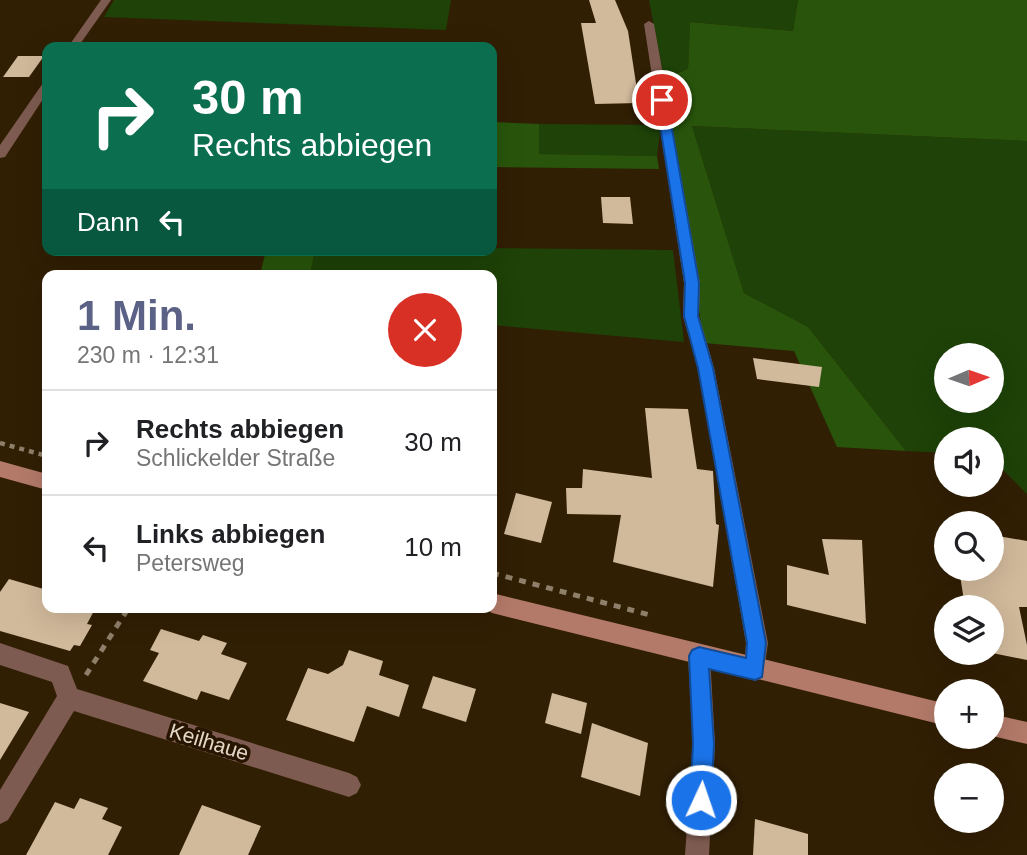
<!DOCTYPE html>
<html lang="de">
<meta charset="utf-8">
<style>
body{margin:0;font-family:Helvetica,sans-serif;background:#f2f2f2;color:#202124;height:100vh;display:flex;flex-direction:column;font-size:26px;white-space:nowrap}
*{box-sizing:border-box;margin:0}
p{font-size:23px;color:#757577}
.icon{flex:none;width:38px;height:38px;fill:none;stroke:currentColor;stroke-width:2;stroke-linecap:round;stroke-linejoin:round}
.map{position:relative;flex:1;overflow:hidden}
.panel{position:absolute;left:42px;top:270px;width:455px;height:343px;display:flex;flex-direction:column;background:#fff;border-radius:14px;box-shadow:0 7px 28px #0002}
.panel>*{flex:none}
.hud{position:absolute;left:42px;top:42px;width:455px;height:214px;border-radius:14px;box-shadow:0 7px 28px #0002;background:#0b6e4f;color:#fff;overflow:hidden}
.needle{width:46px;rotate:88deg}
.tools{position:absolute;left:934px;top:343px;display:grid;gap:14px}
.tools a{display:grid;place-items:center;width:70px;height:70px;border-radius:50%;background:#fff;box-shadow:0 7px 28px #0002;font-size:35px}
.pin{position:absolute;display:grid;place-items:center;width:60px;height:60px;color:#fff;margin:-30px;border:4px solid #fff;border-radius:50%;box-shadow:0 2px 7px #0007}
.me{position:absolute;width:77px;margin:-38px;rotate:3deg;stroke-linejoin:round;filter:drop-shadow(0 0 5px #0008)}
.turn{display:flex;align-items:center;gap:24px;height:147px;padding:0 35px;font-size:32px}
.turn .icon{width:91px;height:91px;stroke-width:2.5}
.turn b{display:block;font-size:49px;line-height:60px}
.then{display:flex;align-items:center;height:66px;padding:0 35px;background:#0003;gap:14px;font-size:26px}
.round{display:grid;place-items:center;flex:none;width:74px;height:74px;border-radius:37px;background:#f2f2f2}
.overview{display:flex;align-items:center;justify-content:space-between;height:119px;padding:0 35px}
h1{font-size:42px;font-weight:700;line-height:52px;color:#5b6285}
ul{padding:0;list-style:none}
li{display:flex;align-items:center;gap:21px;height:105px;padding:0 35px;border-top:2px solid #e0e0e0}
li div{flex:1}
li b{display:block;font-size:26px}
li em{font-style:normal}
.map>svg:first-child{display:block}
</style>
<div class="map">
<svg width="1027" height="855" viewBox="0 0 1027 855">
<rect width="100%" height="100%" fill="#311f04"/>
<g fill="#1e4208" fill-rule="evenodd">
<polygon points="114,0 451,0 446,30 104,17"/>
<polygon points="649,0 798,0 793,31 690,22 688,69 664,78"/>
<polygon points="539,124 661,125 657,156 538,154"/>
<path d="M692 126 1027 141V494L992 459V439H947V453L906 451 808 327 744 293ZM947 355H992V401H947Z"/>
<polygon points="492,248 673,250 684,342 492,325 492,275 310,275 315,250"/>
</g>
<g fill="#28550b">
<polygon points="798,0 1027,0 1027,141 692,126 744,293 808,327 906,451 837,447 794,351 704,343 664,78 688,69 690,22 793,31"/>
<polygon points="492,122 539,124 539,154 657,156 659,169 492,167"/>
<polygon points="266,250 315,250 310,275 260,275"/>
</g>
<g fill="#d1b99b">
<polygon points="589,0 615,0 628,31 639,103 595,104 581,23 596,23"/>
<polygon points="18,56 44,56 29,77 3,77"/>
<polygon points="601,197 630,197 633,224 603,223"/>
<polygon points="753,358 822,367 819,387 757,379"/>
<polygon points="645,408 688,409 697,469 713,471 716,524 719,525 713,587 613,562 621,515 567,514 566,488 582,488 583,469 652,478"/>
<polygon points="516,493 552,502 541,543 504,534"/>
<polygon points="992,535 1027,541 1027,607 1019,607 1027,645 1027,660 992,653 992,607 965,607 959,569 992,569"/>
<polygon points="822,539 862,540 866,624 787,605 787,565 829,575"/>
<polygon points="9,579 47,590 47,607 96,607 87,624 92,625 80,646 74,645 70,651 0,631 0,592"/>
<polygon points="161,629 199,641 203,635 227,643 221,654 247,663 229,700 201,691 197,700 143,681 159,653 150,650"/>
<polygon points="349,650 383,661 379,675 409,685 399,717 367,706 354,742 286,720 308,668 328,674 343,665"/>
<polygon points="433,676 476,689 466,722 422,708"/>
<polygon points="552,693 587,703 581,734 545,723"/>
<polygon points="0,703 29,712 0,760"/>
<polygon points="592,723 648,743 640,796 581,777"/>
<polygon points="80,798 108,808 102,819 122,827 108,855 26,855 55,802 74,809"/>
<polygon points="202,805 261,826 248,855 179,855"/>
<polygon points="755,819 808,834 808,855 753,855"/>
</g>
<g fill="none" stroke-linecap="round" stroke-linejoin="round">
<polyline stroke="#8e7f6a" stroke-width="4.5" stroke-dasharray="5 5" stroke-linecap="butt" points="0,443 47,456"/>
<g stroke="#8e7f6a" stroke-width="5" stroke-dasharray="7 7" stroke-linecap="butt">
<polyline points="492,573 650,615"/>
<polyline points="86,675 129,607"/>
</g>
<g fill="#7e5b50" fill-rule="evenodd">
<polygon points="101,0 111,0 78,47 68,47"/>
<polygon points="649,21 654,24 700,283 699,316 714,368 768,643 763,678 755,681 747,678 744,670 746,643 698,368 683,316 684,283 644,24"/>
<polygon points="47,81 47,93 5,157 0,158 0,145 43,83"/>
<polygon points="0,643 68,666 77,689 349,773 357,777 361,785 357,793 349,797 74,711 8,820 0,824 0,790 57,696 52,682 0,665"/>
<polygon points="699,645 707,648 710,656 715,744 709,855 685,855 693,744 688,656 691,648"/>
</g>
<g fill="#b37a69" fill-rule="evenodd">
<polygon points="0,461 47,474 47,490 0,477"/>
<polygon points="492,593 947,704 947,726 492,613 484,607 492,607"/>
<polygon points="992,714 1027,722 1027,744 992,736"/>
</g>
</g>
<polygon fill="#1a73e8" stroke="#114b97" stroke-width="2" points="662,97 667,100 699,283 698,316 713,368 766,643 762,677 755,680 709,669 714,744 711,800 708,807 701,810 693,807 690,800 693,744 689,656 692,650 699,647 746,658 747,643 698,368 684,316 685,283 656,100"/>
<g text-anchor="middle" stroke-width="7" stroke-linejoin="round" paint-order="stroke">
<g font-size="21" fill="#e3d7c8" stroke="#271500">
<text transform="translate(209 742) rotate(17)" y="7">Keilhaue</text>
</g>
</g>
</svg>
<div class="tools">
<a><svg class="needle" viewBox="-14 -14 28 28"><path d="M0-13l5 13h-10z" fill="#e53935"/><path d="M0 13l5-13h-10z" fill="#757577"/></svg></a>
<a><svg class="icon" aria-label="sound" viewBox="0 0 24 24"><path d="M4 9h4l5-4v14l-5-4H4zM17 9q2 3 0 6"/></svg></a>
<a><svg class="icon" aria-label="search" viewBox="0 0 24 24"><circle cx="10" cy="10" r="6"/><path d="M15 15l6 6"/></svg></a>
<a><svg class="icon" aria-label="layers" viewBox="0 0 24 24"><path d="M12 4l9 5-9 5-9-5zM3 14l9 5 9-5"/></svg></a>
<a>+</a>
<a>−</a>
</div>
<div class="pin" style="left:662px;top:100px;background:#d93025"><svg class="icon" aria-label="arrive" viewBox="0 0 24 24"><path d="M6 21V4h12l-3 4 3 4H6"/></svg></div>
<svg class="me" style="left:701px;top:800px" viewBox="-20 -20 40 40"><circle r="17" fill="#1a73e8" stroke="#fff" stroke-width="3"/><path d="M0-11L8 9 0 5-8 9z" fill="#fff"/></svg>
<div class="hud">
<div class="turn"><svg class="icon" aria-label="right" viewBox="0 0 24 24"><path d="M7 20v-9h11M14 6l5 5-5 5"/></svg><div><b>30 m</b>Rechts abbiegen</div></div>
<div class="then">Dann<svg class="icon" aria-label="left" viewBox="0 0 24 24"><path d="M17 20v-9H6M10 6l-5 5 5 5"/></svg></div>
</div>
<section class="panel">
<div class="overview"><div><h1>1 Min.</h1><p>230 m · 12:31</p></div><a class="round" style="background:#d93025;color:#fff"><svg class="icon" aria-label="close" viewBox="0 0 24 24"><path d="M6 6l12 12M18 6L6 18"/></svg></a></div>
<ul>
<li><svg class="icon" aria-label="right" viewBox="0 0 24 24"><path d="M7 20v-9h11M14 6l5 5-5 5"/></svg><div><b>Rechts abbiegen</b><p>Schlickelder Straße</p></div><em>30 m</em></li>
<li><svg class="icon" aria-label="left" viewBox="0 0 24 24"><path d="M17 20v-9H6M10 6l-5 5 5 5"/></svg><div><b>Links abbiegen</b><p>Petersweg</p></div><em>10 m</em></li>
</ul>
</section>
</div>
